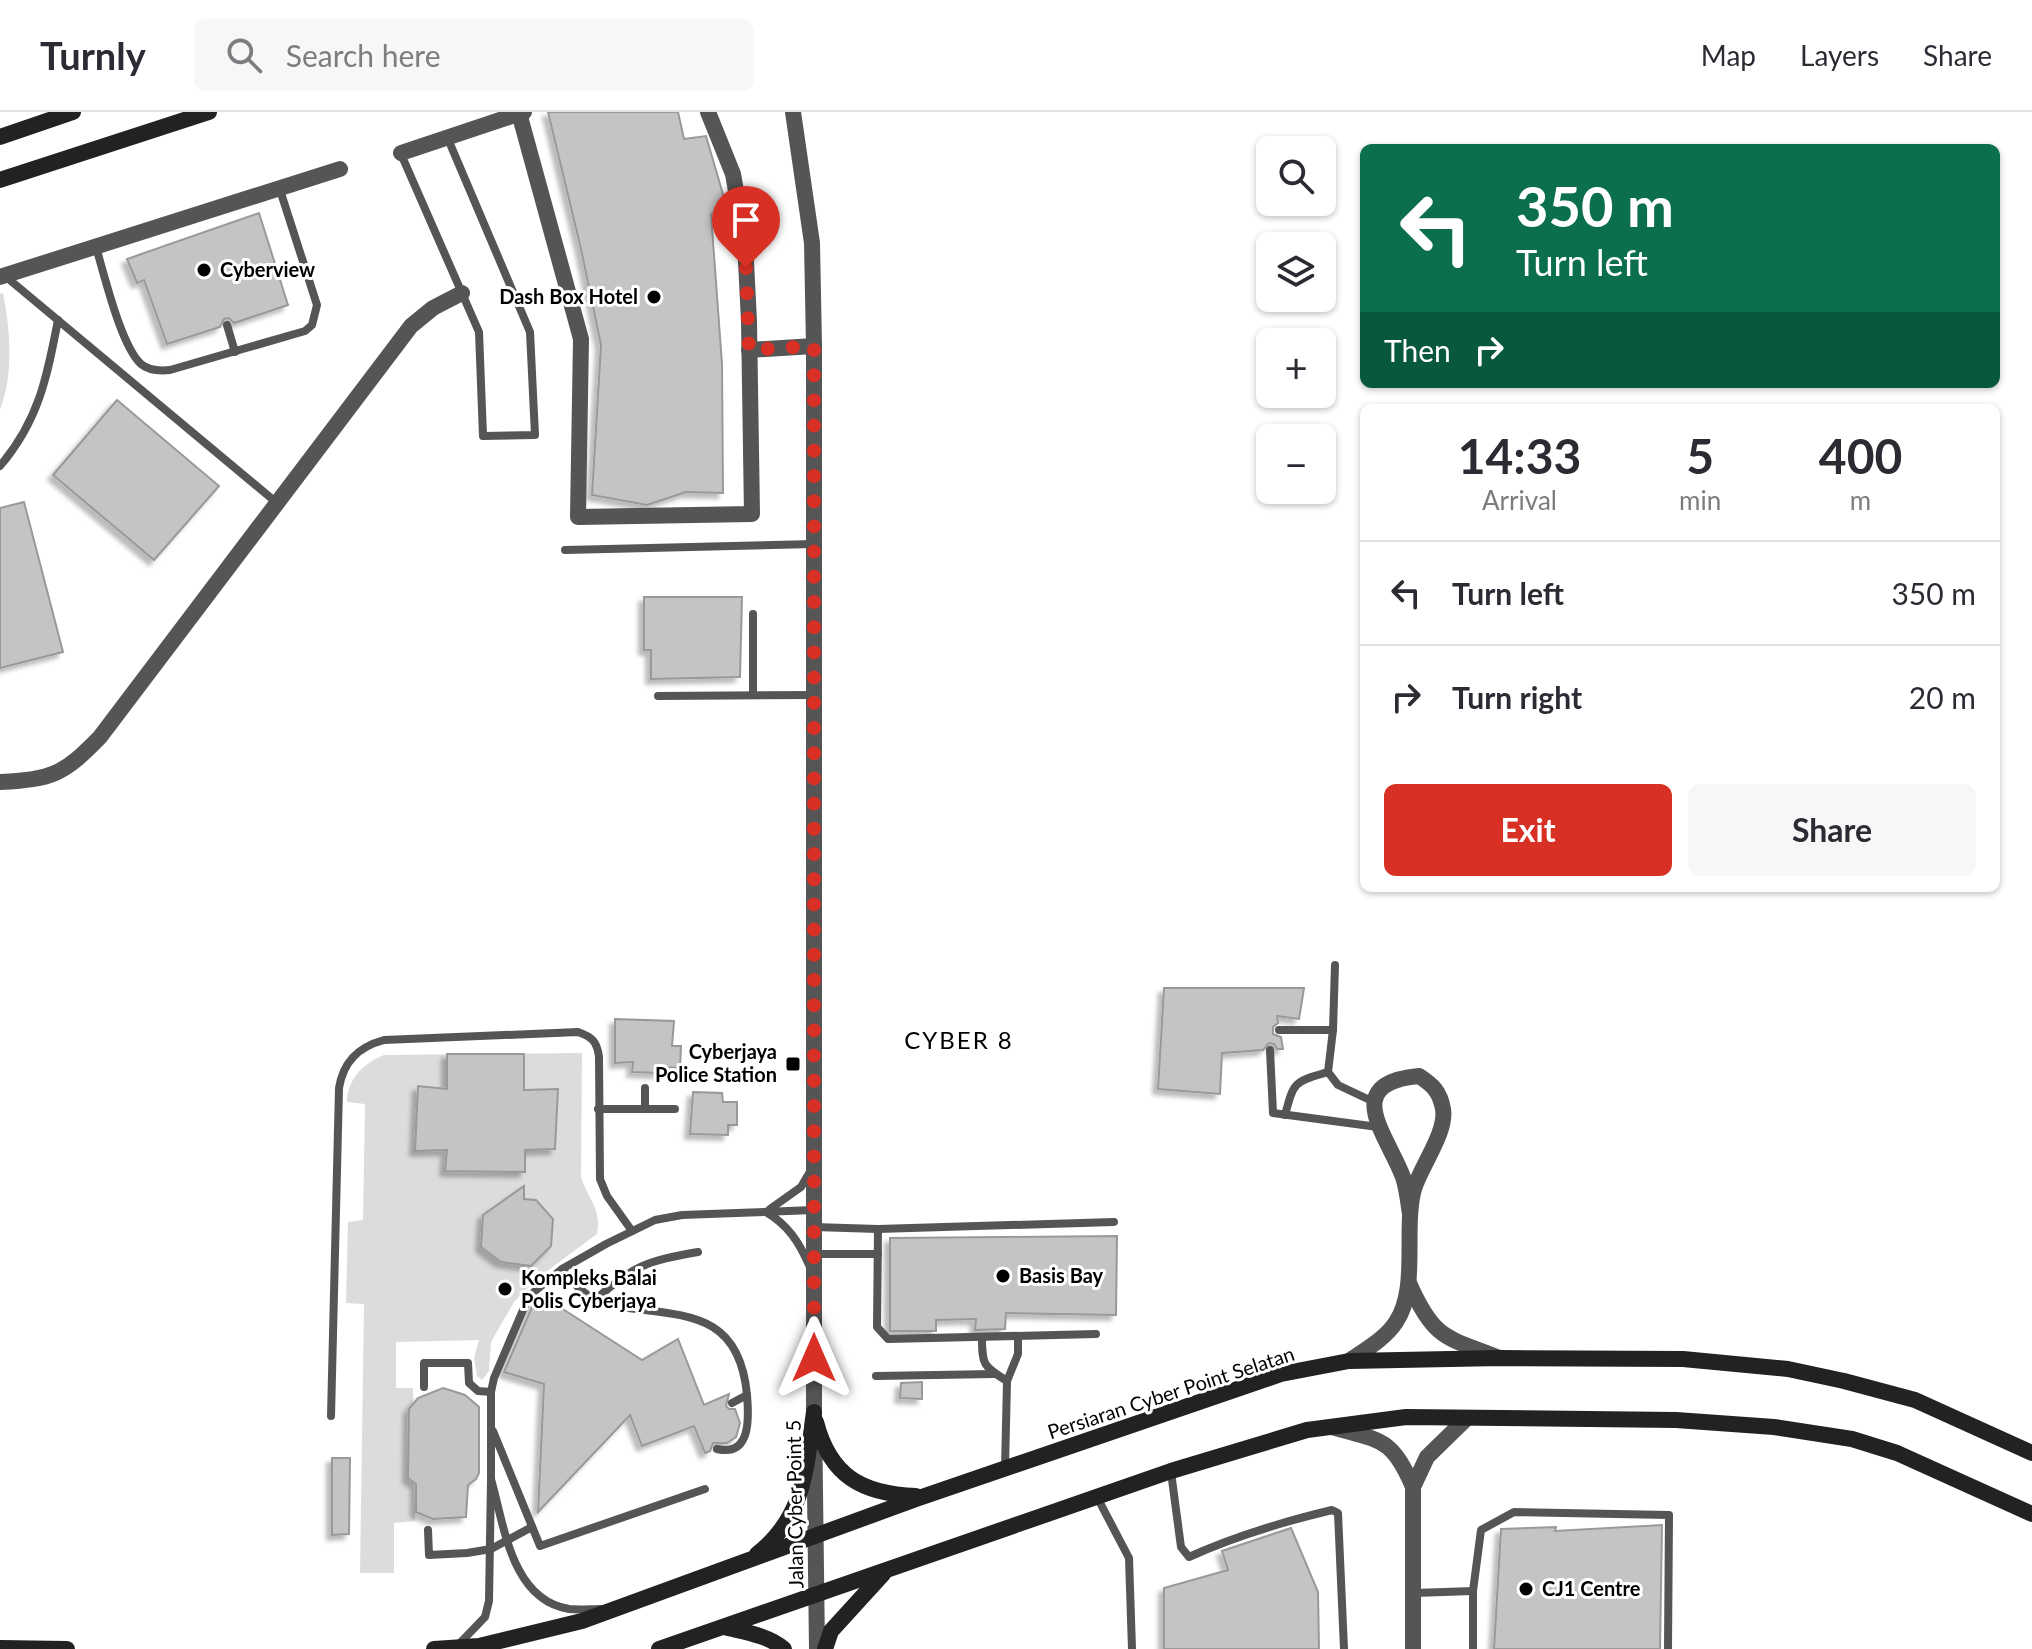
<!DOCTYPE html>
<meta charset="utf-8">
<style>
body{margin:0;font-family:Lato,sans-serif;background:#f7f7f7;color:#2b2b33;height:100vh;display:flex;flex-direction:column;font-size:30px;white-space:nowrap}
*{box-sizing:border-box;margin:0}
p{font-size:26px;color:#7c7c81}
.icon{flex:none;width:44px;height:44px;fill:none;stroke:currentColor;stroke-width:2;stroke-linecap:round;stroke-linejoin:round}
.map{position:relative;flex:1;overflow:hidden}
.drawer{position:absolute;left:1360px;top:292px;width:640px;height:488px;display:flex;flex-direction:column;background:#fff;border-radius:12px;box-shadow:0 2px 6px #0004}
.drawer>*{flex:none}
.banner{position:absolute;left:1360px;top:32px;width:640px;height:244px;border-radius:12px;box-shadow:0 2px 6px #0004;background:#0b6e4f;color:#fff;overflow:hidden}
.fabs{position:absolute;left:1256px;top:24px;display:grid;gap:16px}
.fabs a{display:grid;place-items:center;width:80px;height:80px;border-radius:12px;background:#fff;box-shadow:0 2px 6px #0004;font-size:40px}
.pin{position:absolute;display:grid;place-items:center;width:68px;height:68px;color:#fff;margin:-82px -34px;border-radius:50% 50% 50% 0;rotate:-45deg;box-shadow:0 0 8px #0007}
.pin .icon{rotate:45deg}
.me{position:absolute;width:88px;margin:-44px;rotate:0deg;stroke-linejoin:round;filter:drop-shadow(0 0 6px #0008)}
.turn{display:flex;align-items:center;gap:28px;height:168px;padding:0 24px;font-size:36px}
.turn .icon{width:104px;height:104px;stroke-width:2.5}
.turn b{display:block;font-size:56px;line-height:68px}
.then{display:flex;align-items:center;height:76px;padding:0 24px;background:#0003;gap:16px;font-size:30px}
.eta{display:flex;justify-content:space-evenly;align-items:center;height:136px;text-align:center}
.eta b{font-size:48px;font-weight:700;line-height:56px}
.primary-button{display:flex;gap:16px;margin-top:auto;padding:16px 24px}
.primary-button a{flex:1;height:92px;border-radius:12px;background:#d93025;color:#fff;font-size:32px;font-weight:700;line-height:92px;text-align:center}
.primary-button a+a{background:#f7f7f7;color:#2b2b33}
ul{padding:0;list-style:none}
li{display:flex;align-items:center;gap:24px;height:104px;padding:0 24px;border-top:2px solid #e1e1e2}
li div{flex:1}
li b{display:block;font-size:30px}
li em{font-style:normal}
header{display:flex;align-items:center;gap:48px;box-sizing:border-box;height:112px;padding:0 40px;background:#fff;border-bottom:2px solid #e1e1e2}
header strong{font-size:38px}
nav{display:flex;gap:44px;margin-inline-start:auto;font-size:28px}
.search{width:560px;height:72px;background:#f7f7f7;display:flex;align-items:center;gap:20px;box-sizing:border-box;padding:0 28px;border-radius:12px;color:#7c7c81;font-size:30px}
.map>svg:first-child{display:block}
</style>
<header>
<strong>Turnly</strong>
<div class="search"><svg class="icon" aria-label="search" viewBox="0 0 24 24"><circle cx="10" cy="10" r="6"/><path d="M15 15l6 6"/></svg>Search here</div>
<nav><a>Map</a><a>Layers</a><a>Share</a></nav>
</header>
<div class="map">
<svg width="2032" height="1537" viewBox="0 0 2032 1537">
<defs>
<filter id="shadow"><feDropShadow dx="-5" dy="5" stdDeviation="2" flood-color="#0004"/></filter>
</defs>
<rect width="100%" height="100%" fill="#fff"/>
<g fill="#dcdcdc">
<path d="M3 181C10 216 14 263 0 297V182Z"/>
<path d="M582 941 581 1064C587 1087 602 1095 597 1122L535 1168 514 1190 491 1230 489 1259 482 1268 477 1264 474 1246 479 1228 396 1230V1276H413L415 1409 394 1411V1461H360L364 1192 346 1191 348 1110 363 1108 365 992 347 990C348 966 363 952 384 943Z"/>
</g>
<g fill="#c4c4c4" stroke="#999" stroke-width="2" filter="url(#shadow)">
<polygon points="548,0 678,0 684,27 706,24 727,96 711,102 722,252 723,381 686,380 647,393 592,383 601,233 581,137"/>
<polygon points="259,101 288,193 234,211 229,206 224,207 220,215 167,232 144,168 137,171 127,147"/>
<polygon points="117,288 219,374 154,448 53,363"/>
<polygon points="24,390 63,540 0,556 0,396"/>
<polygon points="644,485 742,485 740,565 651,567 651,538 644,538"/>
<polygon points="1164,876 1304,876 1299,907 1277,904 1278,911 1273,915 1273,922 1281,925 1283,937 1277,937 1274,932 1269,931 1263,938 1222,941 1220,982 1158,977"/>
<polygon points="615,907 674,909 672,934 681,934 680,956 661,955 660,961 632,960 633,950 615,951"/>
<polygon points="447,942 524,942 524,978 558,977 555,1037 525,1038 525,1060 445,1059 447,1038 415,1039 418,974 447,977"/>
<polygon points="693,980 722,981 723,990 737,990 737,1013 728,1013 728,1023 690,1022"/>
<polygon points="524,1074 524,1087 536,1088 553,1107 551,1134 531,1154 501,1150 481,1135 483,1103"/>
<polygon points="1117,1124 1116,1203 1006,1201 1005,1217 975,1218 976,1207 936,1208 936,1219 890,1219 890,1126"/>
<polygon points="541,1183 642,1248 678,1227 704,1293 729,1282 726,1294 729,1297 735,1297 740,1311 736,1325 727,1331 713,1331 710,1339 705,1341 694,1314 642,1334 630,1303 538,1400 544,1272 504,1260 535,1188"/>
<polygon points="922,1270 922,1287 900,1286 901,1271"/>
<polygon points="443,1276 465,1283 479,1295 479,1361 476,1367 468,1373 466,1405 433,1407 416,1400 416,1372 408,1366 409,1297 418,1286"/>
<polygon points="332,1346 350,1346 349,1422 332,1423"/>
<polygon points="1662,1413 1660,1537 1494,1537 1501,1417 1556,1415 1555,1419"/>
<polygon points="1291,1416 1318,1480 1319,1537 1164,1537 1164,1476 1228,1458 1222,1439"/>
</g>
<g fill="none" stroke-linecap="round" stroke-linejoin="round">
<g stroke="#555" stroke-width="8">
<polyline points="401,42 479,220 483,324 535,323 530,220 448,27"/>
<path d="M96 135C104 162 121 234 141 252 149 259 160 259 170 258L305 219 312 213 317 193 280 78"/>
<polyline points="5,164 277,391"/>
<polyline points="227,213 235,240"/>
<path d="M0 354C39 308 47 265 58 208"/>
<polyline points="565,438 814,432"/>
<polyline points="753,502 753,583"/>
<polyline points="658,584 814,583"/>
<polyline points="1335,853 1333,918 1328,960 1338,973 1374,990"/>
<polyline points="1279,918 1333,918"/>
<polyline points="1270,938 1273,1001 1378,1015"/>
<polyline points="645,976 645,997"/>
<polyline points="598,997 675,997"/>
<path d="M1285 1003C1294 969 1294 970 1328 960"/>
<polyline points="770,1097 801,1075 811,1058"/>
<path d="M766 1100C788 1113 799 1130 809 1153"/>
<polyline points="814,1115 878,1117 1114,1110"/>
<polyline points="878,1117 877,1215 888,1227 1096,1222"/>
<polyline points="815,1142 878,1142"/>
<path d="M562 1157C578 1176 584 1184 608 1193 678 1205 739 1194 747 1283"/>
<path d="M595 1188C634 1153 647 1149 698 1140"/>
<path d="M982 1225C982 1253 983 1254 1007 1269"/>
<polyline points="876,1264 995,1262"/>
<polyline points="424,1275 424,1251 468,1251 469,1271 478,1279 491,1280"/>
<path d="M331 1304 339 976C343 950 358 935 384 928L578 920C592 925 597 929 599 945L600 1067 607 1084 632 1119"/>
<polyline points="493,1319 540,1434 705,1377"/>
<path d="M717 1337C751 1345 749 1306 747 1283L732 1291"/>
<polyline points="1005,1356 1007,1269 1018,1242 1018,1224"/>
<path d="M1171 1360 1181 1435 1189 1445C1235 1424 1282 1410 1332 1398L1338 1401 1344 1537"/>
<polyline points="491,1367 491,1280 494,1266 529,1184 562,1157 606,1132 655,1108 682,1103 814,1098"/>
<polyline points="1097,1385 1129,1446 1132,1537"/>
<polyline points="428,1418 429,1443 467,1441 491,1437 532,1415"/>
<polyline points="1414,1481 1473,1479"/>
<path d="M458 1533 485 1505 489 1489 491 1367C504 1412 511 1488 569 1497 579 1498 590 1497 601 1497"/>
<polyline points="1473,1537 1473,1479 1481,1418 1514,1400 1669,1403 1668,1537"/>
</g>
<g stroke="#555" stroke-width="16">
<polyline points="519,1 581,227 578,405 752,402 749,209 745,130 733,62 708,0"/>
<polyline points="401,41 524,0"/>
<polyline points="0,165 340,57"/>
<polyline points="749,238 814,234"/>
<path d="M0 670C53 667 63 663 100 625L411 214 433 196 462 181"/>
<path d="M1409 1171C1434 1228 1446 1225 1500 1246"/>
<path d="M1349 1249C1365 1238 1385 1227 1396 1210 1419 1176 1403 1117 1414 1077 1421 1054 1447 1020 1443 997 1440 980 1433 973 1419 964 1339 971 1388 1024 1403 1065 1407 1077 1408 1090 1410 1102"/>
<path d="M1332 1315C1380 1329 1392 1325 1413 1375V1537"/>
<polyline points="1413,1375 1427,1345 1467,1306"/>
</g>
<polyline stroke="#555" stroke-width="16" points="793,0 812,131 814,234 814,1300 817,1537"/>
<g stroke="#222" stroke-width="16">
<polyline points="0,25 73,0"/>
<polyline points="0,68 209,0"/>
<path d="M816 1310C830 1364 862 1382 916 1384"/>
<path d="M757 1442C805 1405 806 1356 814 1300"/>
<path d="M724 1515C744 1520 768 1523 784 1537"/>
<polyline points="0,1536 67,1537"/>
<polyline points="434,1537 479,1534 582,1509 916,1387 1281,1262 1349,1249 1500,1246 1683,1247 1788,1257 1844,1269 1915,1288 2032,1341"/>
<polyline points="659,1537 1171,1359 1307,1318 1406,1305 1676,1308 1774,1315 1852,1327 1897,1341 2032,1402"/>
<polyline points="825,1537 831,1519 883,1462"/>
</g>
</g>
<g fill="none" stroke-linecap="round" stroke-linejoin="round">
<polyline stroke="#d93025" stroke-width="14" stroke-dasharray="0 25.2" points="746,156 749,238 814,234 814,1246"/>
</g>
<g fill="#000" stroke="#fff" stroke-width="3">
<circle cx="204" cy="158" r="8"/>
<circle cx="654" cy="185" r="8"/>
<rect x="785" y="944" width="16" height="16" rx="4"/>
<circle cx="1003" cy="1164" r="8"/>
<circle cx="505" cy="1177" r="8"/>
<circle cx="1526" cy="1477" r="8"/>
</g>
<g text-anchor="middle" stroke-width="6" stroke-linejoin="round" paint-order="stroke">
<g font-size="20" font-weight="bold" fill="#000" stroke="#fff" text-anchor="start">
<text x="220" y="165">Cyberview</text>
<text x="638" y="192" text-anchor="end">Dash Box Hotel</text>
<text x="777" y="947" text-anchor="end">Cyberjaya<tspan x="777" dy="23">Police Station</tspan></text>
<text x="1019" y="1171">Basis Bay</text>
<text x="521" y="1173">Kompleks Balai<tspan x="521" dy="23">Polis Cyberjaya</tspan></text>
<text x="1542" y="1484">CJ1 Centre</text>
</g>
<g font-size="20" fill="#000" stroke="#fff">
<text transform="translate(1171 1281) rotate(-18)" y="7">Persiaran Cyber Point Selatan</text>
<text transform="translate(795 1392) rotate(-91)" y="7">Jalan Cyber Point 5</text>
</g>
<g font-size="24" letter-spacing="2" fill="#000" stroke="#fff">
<text x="959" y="937">CYBER 8</text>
</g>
</g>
</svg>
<div class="fabs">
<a><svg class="icon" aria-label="search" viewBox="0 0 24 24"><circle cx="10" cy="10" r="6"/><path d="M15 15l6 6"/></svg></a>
<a><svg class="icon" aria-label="layers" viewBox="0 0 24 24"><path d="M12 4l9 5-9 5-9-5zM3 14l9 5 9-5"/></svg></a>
<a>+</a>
<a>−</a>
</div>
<div class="pin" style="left:746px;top:156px;background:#d93025"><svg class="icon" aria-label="arrive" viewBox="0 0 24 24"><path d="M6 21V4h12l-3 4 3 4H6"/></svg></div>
<svg class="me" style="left:814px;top:1246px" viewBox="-20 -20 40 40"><path d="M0-17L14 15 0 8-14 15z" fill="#d93025" stroke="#fff" stroke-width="4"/></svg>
<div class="banner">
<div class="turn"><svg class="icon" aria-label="left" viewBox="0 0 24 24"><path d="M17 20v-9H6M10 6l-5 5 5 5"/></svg><div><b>350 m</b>Turn left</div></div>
<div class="then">Then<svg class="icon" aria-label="right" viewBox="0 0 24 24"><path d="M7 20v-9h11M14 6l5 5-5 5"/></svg></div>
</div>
<section class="drawer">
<div class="eta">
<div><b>14:33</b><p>Arrival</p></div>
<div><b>5</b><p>min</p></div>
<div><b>400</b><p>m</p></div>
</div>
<ul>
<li><svg class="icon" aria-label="left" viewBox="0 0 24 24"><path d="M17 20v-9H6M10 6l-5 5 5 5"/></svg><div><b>Turn left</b></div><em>350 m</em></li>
<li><svg class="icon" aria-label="right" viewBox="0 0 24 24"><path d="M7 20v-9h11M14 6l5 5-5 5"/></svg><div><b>Turn right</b></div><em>20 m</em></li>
</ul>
<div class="primary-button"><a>Exit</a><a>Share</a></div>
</section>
</div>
